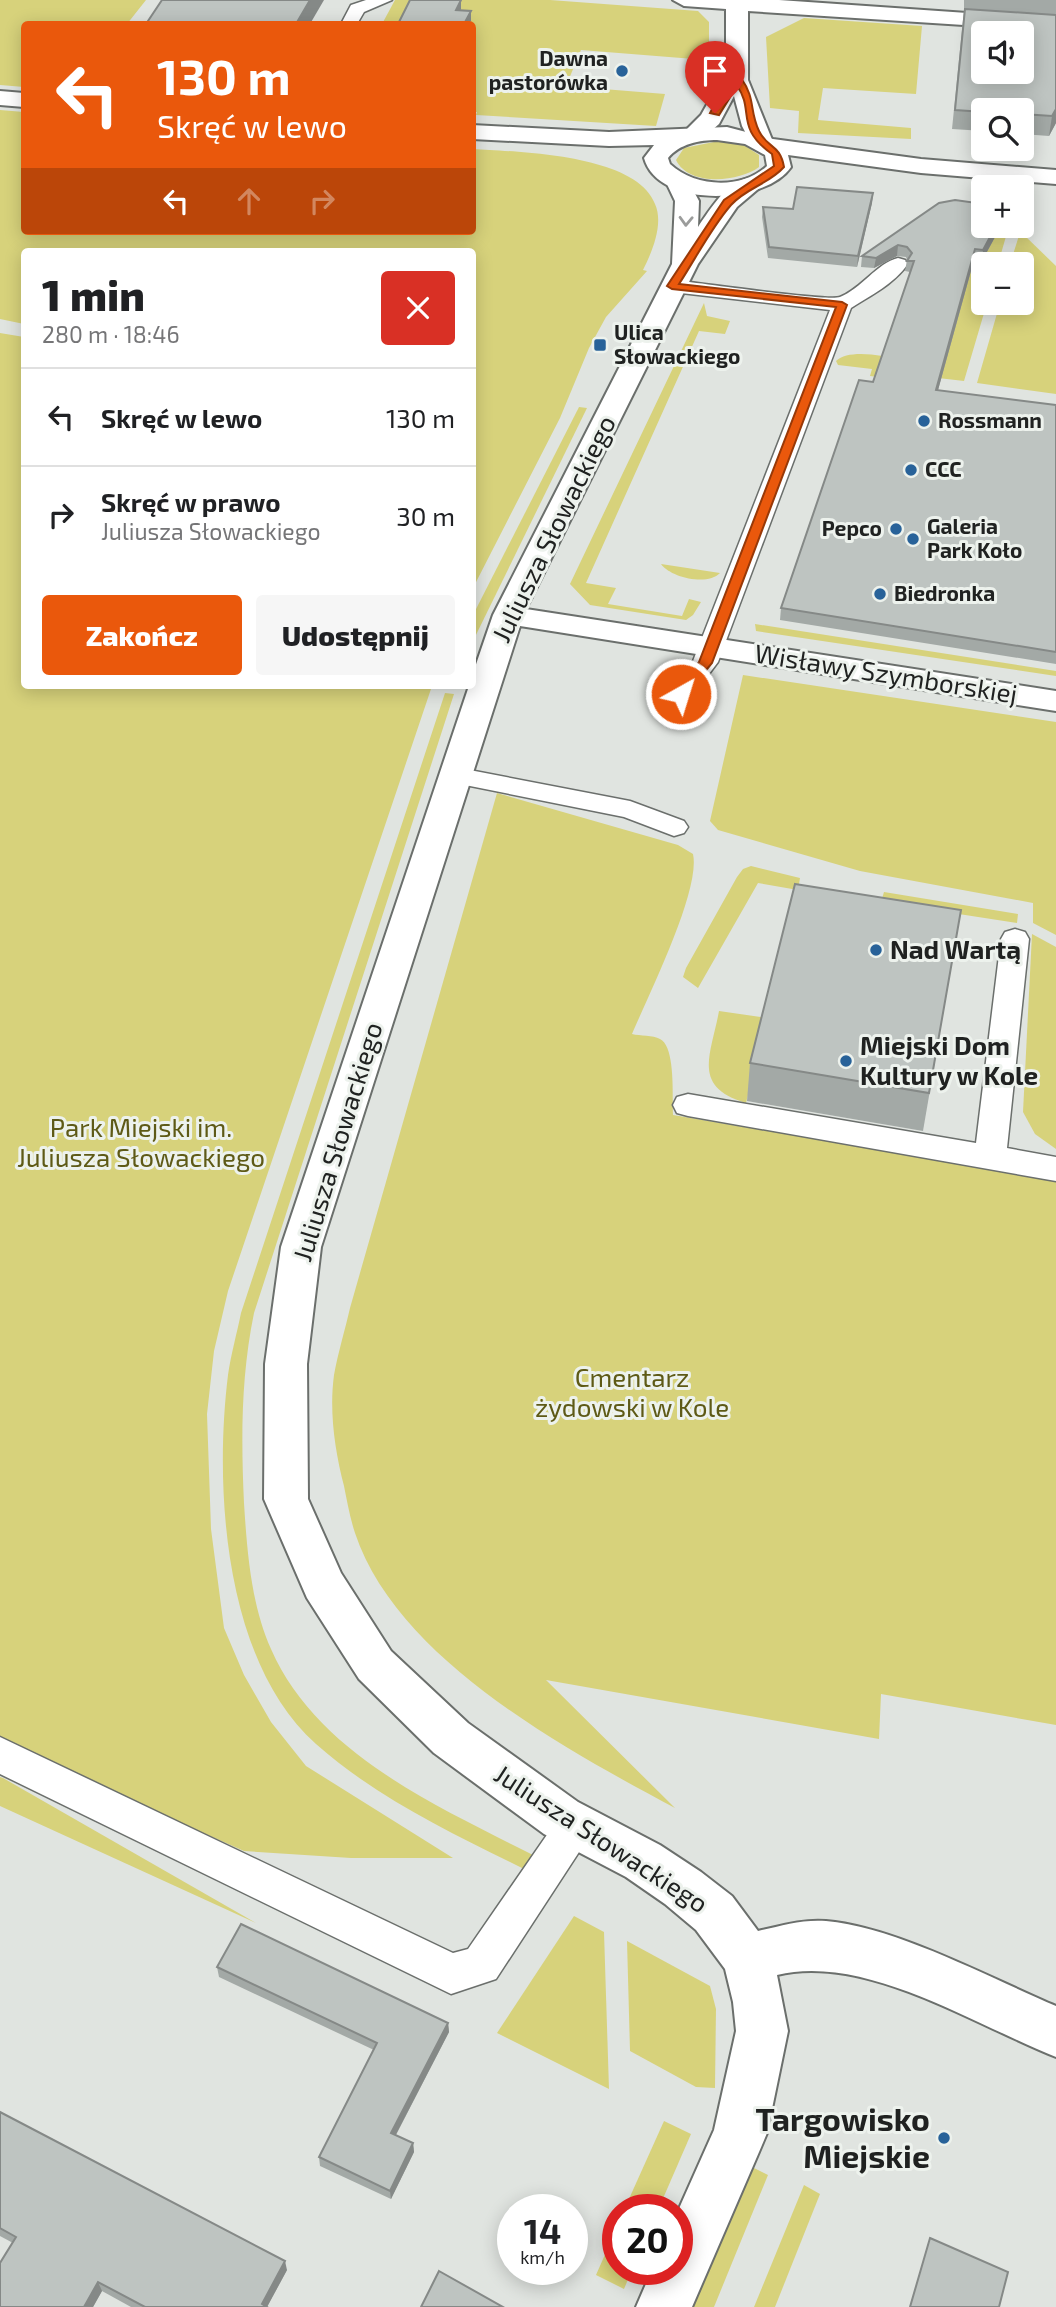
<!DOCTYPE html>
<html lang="pl">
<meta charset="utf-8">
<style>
body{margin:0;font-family:"Exo 2",sans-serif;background:#f6f6f6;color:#202124;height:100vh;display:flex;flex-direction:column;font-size:26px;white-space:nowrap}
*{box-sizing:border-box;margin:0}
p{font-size:23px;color:#757577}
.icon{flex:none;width:38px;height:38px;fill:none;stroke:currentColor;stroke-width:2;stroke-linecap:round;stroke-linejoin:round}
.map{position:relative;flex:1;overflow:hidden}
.drawer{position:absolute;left:21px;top:248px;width:455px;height:441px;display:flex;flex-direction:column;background:#fff;border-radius:7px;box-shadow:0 4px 18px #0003}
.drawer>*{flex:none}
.banner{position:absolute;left:21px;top:21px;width:455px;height:214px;border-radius:7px;box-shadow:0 4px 18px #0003;background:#ea580c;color:#fff;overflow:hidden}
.controls{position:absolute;left:971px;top:21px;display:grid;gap:14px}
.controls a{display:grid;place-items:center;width:63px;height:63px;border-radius:7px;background:#fff;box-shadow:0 4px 18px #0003;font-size:35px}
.speed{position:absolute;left:497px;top:2194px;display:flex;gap:14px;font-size:35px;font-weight:700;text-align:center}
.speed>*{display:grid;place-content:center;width:91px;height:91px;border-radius:50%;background:#fff;box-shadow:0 4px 18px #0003;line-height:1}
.speed small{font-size:18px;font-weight:400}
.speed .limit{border:10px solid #d22;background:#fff;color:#111}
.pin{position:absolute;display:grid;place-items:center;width:60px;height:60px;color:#fff;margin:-72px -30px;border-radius:50% 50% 50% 0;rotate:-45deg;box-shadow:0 0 7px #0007}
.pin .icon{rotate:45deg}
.me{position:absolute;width:77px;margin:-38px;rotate:39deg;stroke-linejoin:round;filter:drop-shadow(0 0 5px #0008)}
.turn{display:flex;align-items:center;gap:24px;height:147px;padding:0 21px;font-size:32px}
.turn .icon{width:91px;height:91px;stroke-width:2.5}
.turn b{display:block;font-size:49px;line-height:60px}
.lanes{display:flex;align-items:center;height:66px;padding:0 21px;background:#0003;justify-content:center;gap:35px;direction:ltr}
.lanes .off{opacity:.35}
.round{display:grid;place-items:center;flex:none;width:74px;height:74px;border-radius:7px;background:#f6f6f6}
.overview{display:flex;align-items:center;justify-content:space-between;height:119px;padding:0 21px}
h1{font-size:42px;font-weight:800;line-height:52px}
.cta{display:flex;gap:14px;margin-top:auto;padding:14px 21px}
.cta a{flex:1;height:80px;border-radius:7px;background:#ea580c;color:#fff;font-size:28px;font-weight:800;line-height:80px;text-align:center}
.cta a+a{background:#f6f6f6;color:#202124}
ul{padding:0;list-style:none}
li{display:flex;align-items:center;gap:21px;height:98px;padding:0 21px;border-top:2px solid #e0e0e0}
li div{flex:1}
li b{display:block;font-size:26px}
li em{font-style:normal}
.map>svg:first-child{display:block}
</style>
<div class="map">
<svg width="1056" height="2307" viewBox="0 0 1056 2307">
<rect width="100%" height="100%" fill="#e0e4e0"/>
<g fill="#d7d27b">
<polygon points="0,0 146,0 127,24 24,24 24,87 0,85"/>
<polygon points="395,0 550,0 698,11 709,22 709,81 688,79 694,59 581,50 566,86 665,94 656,126 476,115 477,112 472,112 472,24 468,24 471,21 382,24"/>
<polygon points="804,18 922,26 916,94 823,88 818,120 911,128 911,139 798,133 799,111 770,108 766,37"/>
<path d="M0 110 24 112V231H472L473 149C518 152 636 154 655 204 664 224 652 252 643 270L647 271 606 317 589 348 560 418 473 588 472 252H24V324L0 319Z"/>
<path d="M719 141 744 145 759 155V167C739 182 689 187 676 160L684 148Z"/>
<path d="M994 226H1009L998 264H984V303H987L964 381 921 376 919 382 870 376 872 369 838 365 836 361C855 343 919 365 943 370L970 273 915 265Z"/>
<polygon points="1022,226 1023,234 1056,266 1056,394 977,383 1000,303 1022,303 1022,264 1010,264"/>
<polygon points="704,303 707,316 730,321 725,334 699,331 586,583 616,588 608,604 682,616 689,599 701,602 693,615 686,620 590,605 570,584"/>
<polygon points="0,333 24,337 24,686 432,686 228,1291 214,1351 207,1414 211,1529 224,1628 244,1675 271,1722 306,1766 453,1858 351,1858 244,1851 0,1743"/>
<polygon points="579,407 587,408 473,641 474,613"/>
<path d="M661 564 720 573C708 586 671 578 661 564Z"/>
<polygon points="755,624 1056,671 1056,676 756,631"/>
<polygon points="743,675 1056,722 1056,935 1033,923 1033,903 860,871 718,830 710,821"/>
<path d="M445 693 454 694 254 1313C241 1376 241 1439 244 1503 247 1550 251 1605 271 1649 317 1754 437 1806 533 1855L524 1869C451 1833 377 1798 316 1744 224 1662 214 1489 228 1375 231 1354 237 1333 241 1313Z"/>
<path d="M497 793 678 845 693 854C701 890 648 996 632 1034 640 1036 653 1035 660 1039 676 1047 672 1098 673 1115L1056 1180V1725L881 1694 879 1739 546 1680 675 1808C565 1749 397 1659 355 1533 350 1518 347 1501 344 1486 335 1451 329 1412 334 1375 338 1353 345 1330 350 1308Z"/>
<polygon points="751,866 800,878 798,890 758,883 698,988 683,977 686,968 737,877 743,869"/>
<polygon points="884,892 1018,914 1017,923 881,902"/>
<polygon points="1032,934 1056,947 1056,1149 1035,1134 1023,1112"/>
<path d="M719 1011 767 1018 746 1103C691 1087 711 1055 719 1011Z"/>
<polygon points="0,1777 3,1778 256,1923 0,1806"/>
<polygon points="574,1916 604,1932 609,2089 497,2033"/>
<polygon points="627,1941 710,1986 716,2009 715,2088 696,2087 630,2051"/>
<polygon points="664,2121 691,2134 658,2210 624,2210"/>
<polygon points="750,2166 768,2175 714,2307 692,2307"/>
<polygon points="804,2185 820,2194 775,2307 754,2307"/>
<polygon points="618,2225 618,2270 632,2270 624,2289 596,2275"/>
</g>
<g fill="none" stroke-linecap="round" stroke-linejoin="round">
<g stroke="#6b6f6c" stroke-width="3">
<g id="lane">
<polygon points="366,0 392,0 364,12 357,24 341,24 351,5"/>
<path d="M898 258 905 260 908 264C894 284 871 295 851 308L718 662 690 699H672L668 694 693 661 830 310 672 292 662 286 672 280C696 282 827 302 840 297 861 289 877 263 898 258Z"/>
<polygon points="454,767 630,801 684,821 688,827 684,833 674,836 624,817 445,781 441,775 445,769"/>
<polygon points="1015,929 1025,932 1029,939 1007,1148 1056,1157 1056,1181 688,1116 677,1113 673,1105 677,1097 688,1094 976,1143 1001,939 1005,932"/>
<polygon points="0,1737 453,1953 468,1949 562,1813 576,1808 590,1813 596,1826 496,1979 451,1994 0,1774"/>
</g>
</g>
<g stroke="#6b6f6c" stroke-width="4">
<g id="street">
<polygon points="673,0 779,0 1056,19 1056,31 748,11 748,80 773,142 769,147 753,147 742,126 734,96 719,124 702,139 686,139 682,134 701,115 714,92 726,78 726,9 684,6"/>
<path d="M677 173 685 175 699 201 698 227C712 207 732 172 760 179L764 184 737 207 698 264 526 609 1056 691V711L520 626 321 1247 307 1364 308 1499 341 1573 391 1651 468 1723 578 1802 660 1845 701 1872 732 1896 758 1931C780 1926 803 1919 826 1921 896 1927 990 1978 1056 2006V2057C975 2025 864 1953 777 1975L788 2031 767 2133 759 2152 692 2307H636L652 2270H677V2213L714 2130 736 2031 733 2002 725 1969 696 1930 665 1904 626 1877 544 1834 434 1753 359 1679 307 1598 264 1499 265 1364 281 1247 469 686H472V676L493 615 672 264 675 201 665 180 669 175Z"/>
</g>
</g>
<g stroke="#6b6f6c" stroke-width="4">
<g id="secondary">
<polygon points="0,91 24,93 24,107 0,105"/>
<path d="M472 125 609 132 727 127 773 139 921 159 1056 170V184L921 173 788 155 791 167C765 205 658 209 644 158L654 145 609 146 472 139ZM717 140 745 144 765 155 767 166C741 190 695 187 670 164L668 158C679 144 700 140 717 140Z"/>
</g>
</g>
<use href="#lane" fill="#fff" fill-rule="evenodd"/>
<use href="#street" fill="#fff" fill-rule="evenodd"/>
<use href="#secondary" fill="#fff" fill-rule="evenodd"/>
</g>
<g fill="#a3a9a6">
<polygon points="964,0 1056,0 1056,123 1049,136 1022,134 1022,110 984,110 984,131 952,129 964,10"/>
<polygon points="873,193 872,203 857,267 768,258 762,217 763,207 793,209"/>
<polygon points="939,203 1001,226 982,261 974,260 938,390 1056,405 1056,664 780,620 781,608 873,382 910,272 905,271 907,260 906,257 897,256 874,268 861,267 862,256"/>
<polygon points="961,910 923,1131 747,1101 750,1063"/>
<polygon points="217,1967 448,2023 449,2032 396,2135 413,2143 414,2152 391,2199 320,2166 319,2157 374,2050 219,1977"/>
<polygon points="0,2112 287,2270 267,2307 131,2307 102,2291 93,2307 0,2307 13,2243 0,2236"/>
</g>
<g fill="#858987">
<polygon points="310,0 324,0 310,24 296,24"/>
<polygon points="461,0 461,9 456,20 456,10"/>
<polygon points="471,11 471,21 469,24 464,24"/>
<polygon points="1056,109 1056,123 1049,136 1052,116"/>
<polygon points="873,193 872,203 857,267 858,256"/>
<polygon points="996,226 1001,226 982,261 983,250"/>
<polygon points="898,245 897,256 874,268 876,258"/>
<polygon points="975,249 974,260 935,401 936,390"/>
<polygon points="448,2023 449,2032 392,2142 391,2133"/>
<polygon points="413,2143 414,2152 391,2199 390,2191"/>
<polygon points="285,2261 287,2270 267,2307 262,2304"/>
<polygon points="98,2282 102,2291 93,2307 84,2307"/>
</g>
<g fill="#bec4c1" stroke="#858987" stroke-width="2" fill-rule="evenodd">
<polygon points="162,0 310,0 296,24 146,24"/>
<polygon points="410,0 461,0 456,10 471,11 464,24 398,24"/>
<path d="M965 9 1056 15V109L1052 116 1022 114V110H984V112L955 110ZM984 33H1022V72H984Z"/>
<polygon points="797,187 873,193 858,256 769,247 763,207 793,209"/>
<polygon points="955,200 984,204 984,226 996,226 983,250 975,249 936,390 1056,405 1056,652 781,608 859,380 873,382 914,261 907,261 912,253 907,247 898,245 876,258 862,256 939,203"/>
<polygon points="795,884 961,910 929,1093 750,1063"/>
<polygon points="241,1924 448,2023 391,2133 413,2143 390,2191 319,2157 377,2043 217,1967"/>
<polygon points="0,2112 285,2261 262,2304 267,2307 145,2307 98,2282 84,2307 0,2307 0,2263 16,2237 0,2228"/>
<polygon points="930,2238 1008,2272 999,2307 910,2307"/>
<polygon points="439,2271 503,2307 421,2307"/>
</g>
<defs><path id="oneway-chevron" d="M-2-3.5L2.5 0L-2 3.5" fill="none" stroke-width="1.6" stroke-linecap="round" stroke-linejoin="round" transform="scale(1.75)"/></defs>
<use stroke="#9b9c9b" href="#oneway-chevron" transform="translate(686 221) rotate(92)"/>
<path fill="#ea580c" stroke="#983908" stroke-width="2" d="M734 78H741C756 99 749 110 759 131 768 149 780 144 784 167 769 184 746 188 731 205 711 228 696 258 679 284L842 302 847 305 712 663 685 696 681 697 674 694 699 662 836 307 672 289 667 286 724 200 774 166 772 154C734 127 755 110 737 86L719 115 710 113 721 92Z"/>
<g fill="#286299" stroke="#edf2ed" stroke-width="2.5">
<circle cx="622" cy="71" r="7"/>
<rect x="593" y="338" width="14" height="14" rx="3.5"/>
<circle cx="924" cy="421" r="7"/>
<circle cx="911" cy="470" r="7"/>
<circle cx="896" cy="529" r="7"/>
<circle cx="913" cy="539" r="7"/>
<circle cx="880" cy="594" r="7"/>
<circle cx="876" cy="950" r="7"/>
<circle cx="846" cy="1061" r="7"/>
<circle cx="944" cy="2138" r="7"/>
</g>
<g text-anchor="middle" stroke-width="6" stroke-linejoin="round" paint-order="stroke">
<g font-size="21" font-weight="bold" fill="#202221" stroke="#edf2ed" text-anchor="start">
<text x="608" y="66" text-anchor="end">Dawna<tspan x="608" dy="24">pastorówka</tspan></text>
<text x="614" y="340">Ulica<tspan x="614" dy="24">Słowackiego</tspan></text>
<text x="938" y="428">Rossmann</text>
<text x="925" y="477">CCC</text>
<text x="927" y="534">Galeria<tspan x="927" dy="24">Park Koło</tspan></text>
<text x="882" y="536" text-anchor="end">Pepco</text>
<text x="894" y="601">Biedronka</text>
</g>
<g font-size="26" fill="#202221" stroke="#edf2ed">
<text transform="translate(554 529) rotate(-64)" y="9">Juliusza Słowackiego</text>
<text transform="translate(886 674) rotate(9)" y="9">Wisławy Szymborskiej</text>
<text transform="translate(338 1142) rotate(-73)" y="9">Juliusza Słowackiego</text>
<text transform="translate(601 1839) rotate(33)" y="9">Juliusza Słowackiego</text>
</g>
<g font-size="26" font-weight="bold" fill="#202221" stroke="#edf2ed" text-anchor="start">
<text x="890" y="959">Nad Wartą</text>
<text x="860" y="1055">Miejski Dom<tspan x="860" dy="30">Kultury w Kole</tspan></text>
</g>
<g font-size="26" fill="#5e5a16" stroke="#edf2ed">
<text x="141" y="1137">Park Miejski im.<tspan x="141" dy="30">Juliusza Słowackiego</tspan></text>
<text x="632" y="1387">Cmentarz<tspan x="632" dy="30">żydowski w Kole</tspan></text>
</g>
<g font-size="32" font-weight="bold" fill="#202221" stroke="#edf2ed" text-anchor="end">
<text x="930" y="2131">Targowisko<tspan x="930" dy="37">Miejskie</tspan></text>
</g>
</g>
</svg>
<div class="controls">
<a><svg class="icon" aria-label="sound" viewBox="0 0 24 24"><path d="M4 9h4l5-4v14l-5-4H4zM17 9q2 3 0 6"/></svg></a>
<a><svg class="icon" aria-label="search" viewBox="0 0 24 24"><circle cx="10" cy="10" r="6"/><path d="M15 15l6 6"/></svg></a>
<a>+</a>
<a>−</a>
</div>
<div class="speed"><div>14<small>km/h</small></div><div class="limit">20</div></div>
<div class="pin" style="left:715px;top:113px;background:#d93025"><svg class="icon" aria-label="arrive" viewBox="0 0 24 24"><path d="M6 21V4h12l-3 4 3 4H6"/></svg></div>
<svg class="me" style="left:681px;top:694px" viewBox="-20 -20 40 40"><circle r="17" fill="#ea580c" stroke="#fff" stroke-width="3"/><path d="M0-11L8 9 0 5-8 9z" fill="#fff"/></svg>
<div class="banner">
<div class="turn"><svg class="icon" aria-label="left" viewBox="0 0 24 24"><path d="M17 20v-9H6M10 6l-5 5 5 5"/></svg><div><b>130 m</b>Skręć w lewo</div></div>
<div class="lanes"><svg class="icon" aria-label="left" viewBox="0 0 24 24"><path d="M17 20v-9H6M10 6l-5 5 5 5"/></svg><svg class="icon off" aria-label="ahead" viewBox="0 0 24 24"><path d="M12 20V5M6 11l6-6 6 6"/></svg><svg class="icon off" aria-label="right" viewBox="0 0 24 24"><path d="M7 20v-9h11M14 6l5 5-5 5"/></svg></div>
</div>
<section class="drawer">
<div class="overview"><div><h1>1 min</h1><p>280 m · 18:46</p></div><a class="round" style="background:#d93025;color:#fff"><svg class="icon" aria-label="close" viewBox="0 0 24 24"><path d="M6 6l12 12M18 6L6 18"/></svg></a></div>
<ul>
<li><svg class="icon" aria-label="left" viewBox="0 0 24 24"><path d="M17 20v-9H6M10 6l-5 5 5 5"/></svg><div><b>Skręć w lewo</b></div><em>130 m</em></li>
<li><svg class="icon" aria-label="right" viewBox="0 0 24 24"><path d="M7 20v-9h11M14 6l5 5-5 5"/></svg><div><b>Skręć w prawo</b><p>Juliusza Słowackiego</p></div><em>30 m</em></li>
</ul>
<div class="cta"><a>Zakończ</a><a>Udostępnij</a></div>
</section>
</div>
